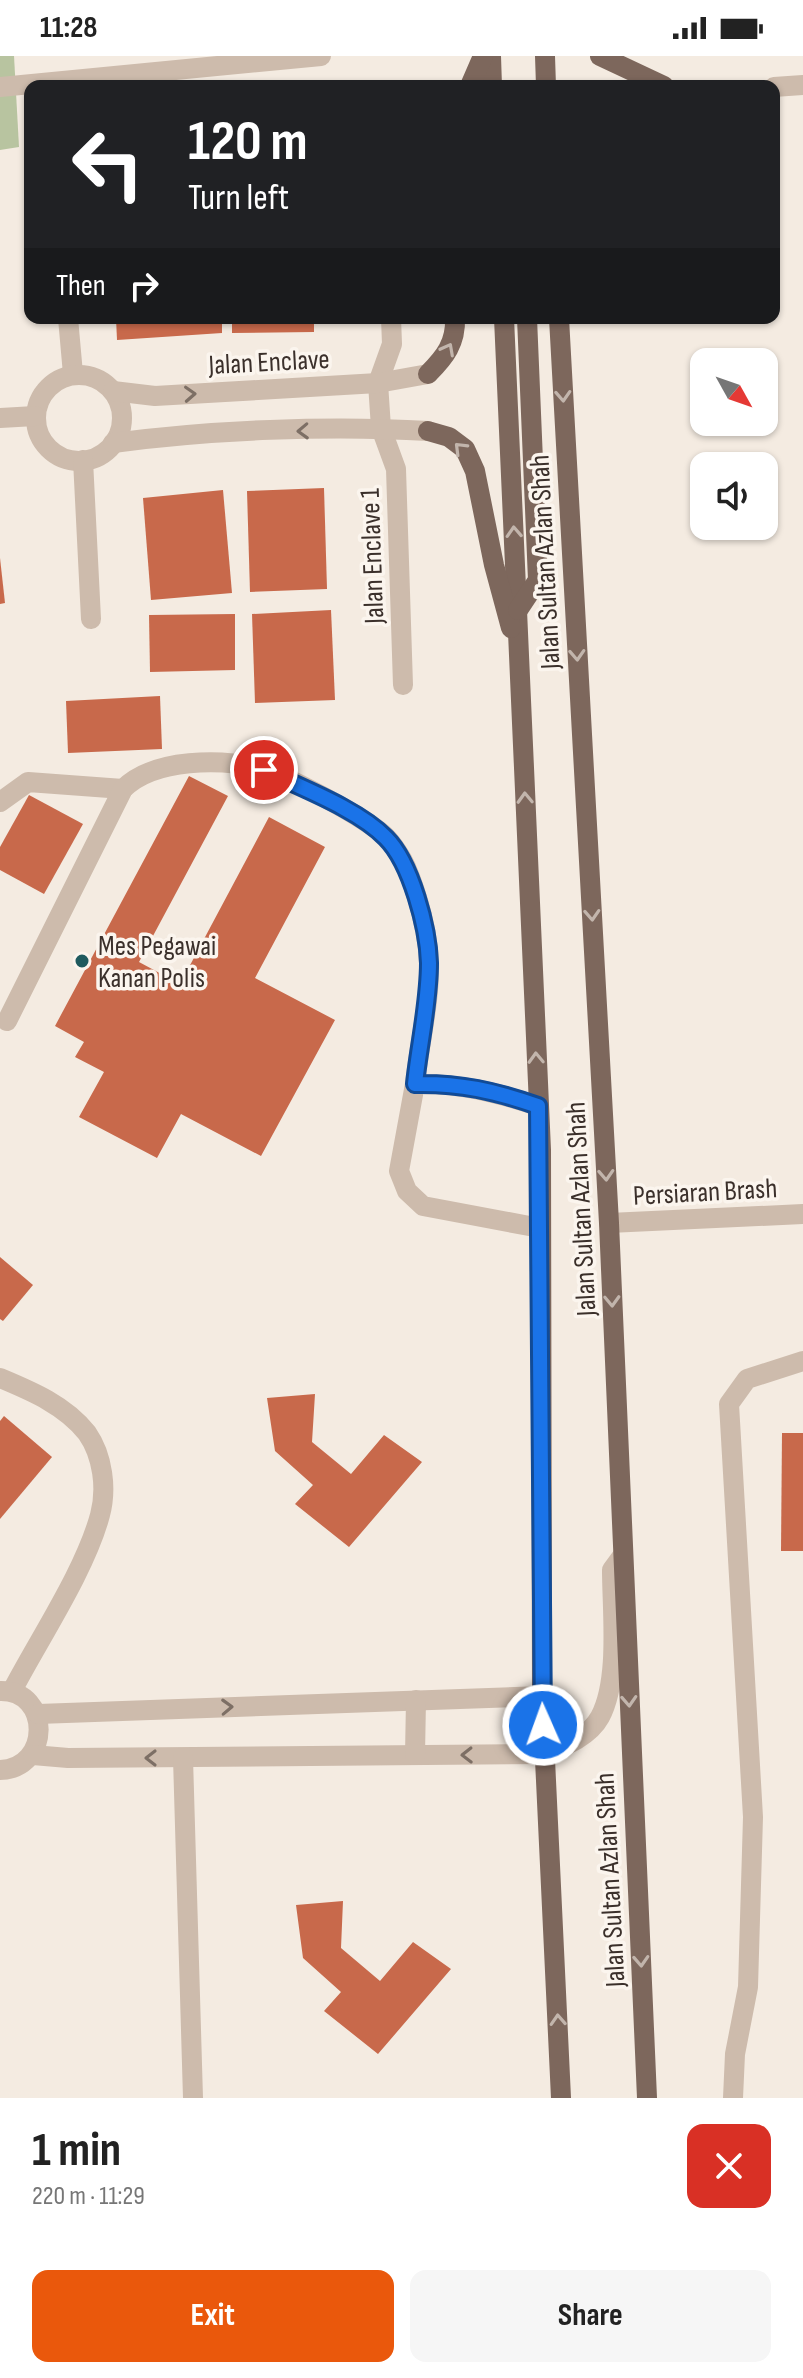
<!DOCTYPE html>
<meta charset="utf-8">
<style>
body{margin:0;font-family:"Sofia Sans Condensed",sans-serif;background:#f6f6f6;color:#222;height:100vh;display:flex;flex-direction:column;font-size:30px;white-space:nowrap}
*{box-sizing:border-box;margin:0}
p{font-size:26px;color:#767676}
.icon{flex:none;width:44px;height:44px;fill:none;stroke:currentColor;stroke-width:2;stroke-linecap:round;stroke-linejoin:round}
.map{position:relative;height:2042px;overflow:hidden}
.sheet{display:flex;flex-direction:column;background:#fff;flex:1}
.sheet>*{flex:none}
.hud{position:absolute;left:24px;top:24px;width:756px;height:244px;border-radius:16px;box-shadow:0 2px 6px #0004;background:#202124;color:#fff;overflow:hidden}
.needle{width:52px;rotate:130deg}
.buttons{position:absolute;left:690px;top:292px;display:grid;gap:16px}
.buttons a{display:grid;place-items:center;width:88px;height:88px;border-radius:16px;background:#fff;box-shadow:0 2px 6px #0004;font-size:40px}
.pin{position:absolute;display:grid;place-items:center;width:68px;height:68px;color:#fff;margin:-34px;border:4px solid #fff;border-radius:50%;box-shadow:0 2px 8px #0007}
.me{position:absolute;width:88px;margin:-44px;rotate:358deg;stroke-linejoin:round;filter:drop-shadow(0 0 6px #0008)}
.turn{display:flex;align-items:center;gap:28px;height:168px;padding:0 32px;font-size:36px}
.turn .icon{width:104px;height:104px;stroke-width:2.5}
.turn b{display:block;font-size:56px;line-height:68px}
.then{display:flex;align-items:center;height:76px;padding:0 32px;background:#0003;gap:16px;font-size:30px}
.round{display:grid;place-items:center;flex:none;width:84px;height:84px;border-radius:16px;background:#f6f6f6}
.overview{display:flex;align-items:center;justify-content:space-between;height:136px;padding:0 32px}
h1{font-size:48px;font-weight:700;line-height:60px}
.button{display:flex;gap:16px;margin-top:auto;padding:16px 32px}
.button a{flex:1;height:92px;border-radius:16px;background:#ea580c;color:#fff;font-size:32px;font-weight:700;line-height:92px;text-align:center}
.button a+a{background:#f6f6f6;color:#222}
.status{display:flex;justify-content:space-between;align-items:center;height:56px;padding:0 40px;background:#fff;direction:ltr}
.status svg{height:22px;fill:currentColor}
.map>svg:first-child{display:block}
</style>
<div class="status"><b>11:28</b><svg viewBox="0 0 49 12"><path d="M0 12V9h3v3zM5 12V6h3v6zM10 12V3h3v9zM15 12V0h3v12zM26 1h20v11H26zM47 4h2v5h-2z"/></svg></div>
<div class="map">
<svg width="803" height="2042" viewBox="0 0 803 2042">
<rect width="100%" height="100%" fill="#f4ebe1"/>
<polygon fill="#b8c4a0" points="0,0 14,0 19,91 0,94"/>
<g fill="#c8694b">
<polygon points="116,262 222,262 222,277 117,284"/>
<polygon points="232,262 314,262 314,276 232,277"/>
<polygon points="324,432 327,533 250,536 247,435"/>
<polygon points="223,434 232,537 151,544 143,442"/>
<polygon points="0,502 5,547 0,548"/>
<polygon points="331,554 335,644 255,647 252,558"/>
<polygon points="235,558 235,614 150,616 149,559"/>
<polygon points="160,640 162,693 68,697 66,645"/>
<polygon points="189,720 228,740 139,906 180,928 269,761 325,791 255,922 335,964 261,1100 181,1058 157,1102 79,1061 104,1016 75,1001 84,986 55,970"/>
<polygon points="29,739 83,768 44,838 0,814 0,791"/>
<polygon points="0,1201 33,1229 3,1265 0,1263"/>
<polygon points="315,1338 312,1386 351,1418 384,1379 422,1406 349,1491 295,1448 313,1429 275,1395 267,1342"/>
<polygon points="4,1360 52,1401 0,1463 0,1365"/>
<polygon points="782,1377 803,1377 803,1495 781,1495"/>
<polygon points="343,1845 341,1892 380,1925 413,1886 451,1913 378,1998 324,1955 341,1936 303,1902 296,1849"/>
</g>
<g fill="none" stroke-linecap="round" stroke-linejoin="round">
<g stroke="#cdbbac" stroke-width="20">
<polyline points="0,31 321,0"/>
<polyline points="774,31 803,29"/>
<polyline points="68,262 73,318"/>
<polyline points="391,262 392,288 378,327 381,372 396,413 403,629"/>
<circle cx="79" cy="362" r="43"/>
<polyline points="113,335 155,340 378,327 428,318"/>
<polyline points="0,362 35,360"/>
<path d="M113 387C210 374 330 369 428 375"/>
<polyline points="83,404 91,563"/>
<polyline points="0,746 28,726 123,733"/>
<path d="M7 965 123 733C154 702 222 702 263 713 290 721 366 762 386 781 393 788 402 802 406 811 418 839 428 877 429 907 430 946 419 989 415 1028"/>
<path d="M538 1050C495 1036 460 1027 415 1028L399 1115 407 1135 423 1150 540 1172"/>
<polyline points="609,1167 803,1158"/>
<path d="M0 1322C31 1335 65 1349 87 1377 103 1400 107 1433 100 1459 85 1515 39 1583 12 1635"/>
<path d="M0 1635C52 1634 51 1713 0 1714"/>
<polyline points="38,1658 542,1640"/>
<path d="M33 1699 68 1702 545 1698C565 1690 589 1681 600 1661 620 1624 612 1555 612 1514L623 1499"/>
<polyline points="415,1699 416,1644"/>
<polyline points="183,1702 193,2042"/>
<polyline points="733,2042 735,1998 748,1931 753,1761 729,1348 747,1323 803,1305"/>
</g>
<g stroke="#7d675c" stroke-width="20">
<polyline points="491,0 492,30"/>
<polyline points="545,0 546,30"/>
<polyline points="600,0 664,30"/>
<polyline points="470,30 483,0"/>
<polyline points="504,262 541,1094 542,1640 561,2042"/>
<polyline points="559,262 609,1167 647,2042"/>
<path d="M428 318C445 301 456 287 455 262"/>
<polyline points="428,375 449,381 465,393 475,415 494,509 511,572"/>
<polyline points="518,554 538,524 527,262"/>
</g>
</g>
<defs><path id="oneway-chevron" d="M-2-3.5L2.5 0L-2 3.5" fill="none" stroke-width="1.6" stroke-linecap="round" stroke-linejoin="round" transform="scale(2)"/></defs>
<g stroke="#c2b5ac">
<use href="#oneway-chevron" transform="translate(448 293) rotate(-62)"/>
<use href="#oneway-chevron" transform="translate(563 340) rotate(87)"/>
<use href="#oneway-chevron" transform="translate(460 392) rotate(-135)"/>
<use href="#oneway-chevron" transform="translate(514 476) rotate(-93)"/>
<use href="#oneway-chevron" transform="translate(577 599) rotate(87)"/>
<use href="#oneway-chevron" transform="translate(525 742) rotate(-92)"/>
<use href="#oneway-chevron" transform="translate(592 859) rotate(87)"/>
<use href="#oneway-chevron" transform="translate(536 1002) rotate(-92)"/>
<use href="#oneway-chevron" transform="translate(606 1119) rotate(87)"/>
<use href="#oneway-chevron" transform="translate(612 1245) rotate(88)"/>
<use href="#oneway-chevron" transform="translate(629 1645) rotate(87)"/>
<use href="#oneway-chevron" transform="translate(641 1905) rotate(87)"/>
<use href="#oneway-chevron" transform="translate(558 1964) rotate(-93)"/>
</g>
<g stroke="#7d6f65">
<use href="#oneway-chevron" transform="translate(190 338) rotate(-3)"/>
<use href="#oneway-chevron" transform="translate(303 375) rotate(178)"/>
<use href="#oneway-chevron" transform="translate(227 1651) rotate(-2)"/>
<use href="#oneway-chevron" transform="translate(467 1699) rotate(179)"/>
<use href="#oneway-chevron" transform="translate(151 1702) rotate(180)"/>
</g>
<g fill="none" stroke-linecap="round" stroke-linejoin="round">
<g stroke="#114b97" stroke-width="20">
<path id="route" d="M264 714C301 732 358 753 386 782 411 807 428 872 429 907 429 947 419 989 415 1028 460 1027 495 1035 538 1050L543 1669"/>
</g>
<use href="#route" stroke="#1a73e8" stroke-width="14"/>
</g>
<circle fill="#1f5a5e" stroke="#fbf5ee" stroke-width="3" cx="82" cy="905" r="8"/>
<g text-anchor="middle" stroke-width="7" stroke-linejoin="round" paint-order="stroke">
<g font-size="28" fill="#3b302b" stroke="#fbf5ee">
<text transform="translate(269 305) rotate(-3)" y="10">Jalan Enclave</text>
<text transform="translate(371 500) rotate(-92)" y="10">Jalan Enclave 1</text>
<text transform="translate(544 506) rotate(-93)" y="10">Jalan Sultan Azlan Shah</text>
<text transform="translate(705 1135) rotate(-3)" y="10">Persiaran Brash</text>
<text transform="translate(580 1153) rotate(-93)" y="10">Jalan Sultan Azlan Shah</text>
<text transform="translate(609 1824) rotate(-93)" y="10">Jalan Sultan Azlan Shah</text>
</g>
<g font-size="28" fill="#3b302b" stroke="#fbf5ee" text-anchor="start">
<text x="98" y="899">Mes Pegawai<tspan x="98" dy="32">Kanan Polis</tspan></text>
</g>
</g>
</svg>
<div class="buttons">
<a><svg class="needle" viewBox="-14 -14 28 28"><path d="M0-13l5 13h-10z" fill="#e53935"/><path d="M0 13l5-13h-10z" fill="#767676"/></svg></a>
<a><svg class="icon" aria-label="sound" viewBox="0 0 24 24"><path d="M4 9h4l5-4v14l-5-4H4zM17 9q2 3 0 6"/></svg></a>
</div>
<div class="pin" style="left:264px;top:714px;background:#d93025"><svg class="icon" aria-label="arrive" viewBox="0 0 24 24"><path d="M6 21V4h12l-3 4 3 4H6"/></svg></div>
<svg class="me" style="left:543px;top:1669px" viewBox="-20 -20 40 40"><circle r="17" fill="#1a73e8" stroke="#fff" stroke-width="3"/><path d="M0-11L8 9 0 5-8 9z" fill="#fff"/></svg>
<div class="hud">
<div class="turn"><svg class="icon" aria-label="left" viewBox="0 0 24 24"><path d="M17 20v-9H6M10 6l-5 5 5 5"/></svg><div><b>120 m</b>Turn left</div></div>
<div class="then">Then<svg class="icon" aria-label="right" viewBox="0 0 24 24"><path d="M7 20v-9h11M14 6l5 5-5 5"/></svg></div>
</div>
</div>
<section class="sheet">
<div class="overview"><div><h1>1 min</h1><p>220 m · 11:29</p></div><a class="round" style="background:#d93025;color:#fff"><svg class="icon" aria-label="close" viewBox="0 0 24 24"><path d="M6 6l12 12M18 6L6 18"/></svg></a></div>
<div class="button"><a>Exit</a><a>Share</a></div>
</section>
